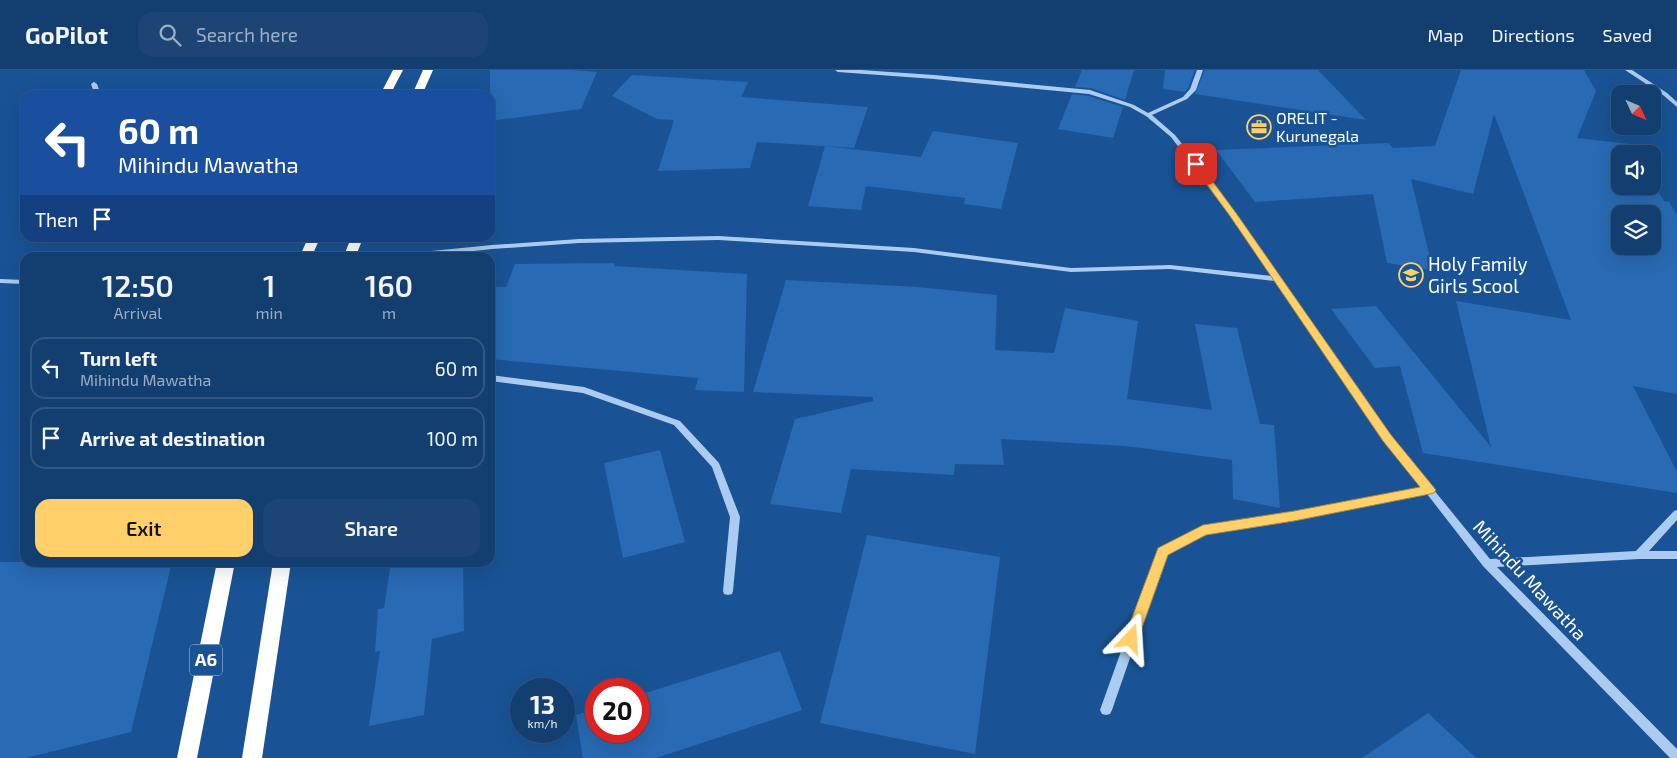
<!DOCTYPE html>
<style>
body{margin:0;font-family:"Exo 2",sans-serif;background:#1c4575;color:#f1f3f6;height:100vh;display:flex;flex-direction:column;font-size:19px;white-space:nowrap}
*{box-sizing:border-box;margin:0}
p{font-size:16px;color:#9daec3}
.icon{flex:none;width:28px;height:28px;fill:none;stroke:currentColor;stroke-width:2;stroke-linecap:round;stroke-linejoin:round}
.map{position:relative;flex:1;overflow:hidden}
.details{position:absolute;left:20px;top:182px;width:475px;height:315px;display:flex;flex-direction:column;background:#133e70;border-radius:15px;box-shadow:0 5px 20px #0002,0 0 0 1px #325783}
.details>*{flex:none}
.hud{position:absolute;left:20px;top:20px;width:475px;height:152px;border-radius:15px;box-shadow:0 5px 20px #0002,0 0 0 1px #325783;background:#1a4fa0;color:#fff;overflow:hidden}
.needle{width:32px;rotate:134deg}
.controls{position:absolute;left:1611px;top:15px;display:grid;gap:10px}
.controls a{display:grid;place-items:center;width:50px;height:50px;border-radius:10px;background:#133e70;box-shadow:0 5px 20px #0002,0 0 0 1px #325783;font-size:25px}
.speed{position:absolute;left:510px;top:608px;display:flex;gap:10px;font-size:25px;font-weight:700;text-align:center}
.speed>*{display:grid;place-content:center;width:65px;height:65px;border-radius:50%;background:#133e70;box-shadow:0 5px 20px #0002,0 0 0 1px #325783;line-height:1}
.speed small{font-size:12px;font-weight:400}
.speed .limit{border:8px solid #d22;background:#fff;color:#111}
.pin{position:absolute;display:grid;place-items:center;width:42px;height:42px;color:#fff;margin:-21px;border-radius:10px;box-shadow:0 2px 8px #0006}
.me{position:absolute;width:55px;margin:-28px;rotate:20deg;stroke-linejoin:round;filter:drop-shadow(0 0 4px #0008)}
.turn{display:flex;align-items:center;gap:18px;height:105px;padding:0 15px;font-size:22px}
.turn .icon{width:65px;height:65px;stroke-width:2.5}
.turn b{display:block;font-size:35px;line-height:42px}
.then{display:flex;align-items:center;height:48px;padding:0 15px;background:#0003;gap:10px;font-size:19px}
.eta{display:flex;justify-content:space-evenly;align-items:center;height:85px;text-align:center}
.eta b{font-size:30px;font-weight:600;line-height:35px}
.primary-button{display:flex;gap:10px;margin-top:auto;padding:10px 15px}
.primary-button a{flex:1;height:58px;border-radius:15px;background:#ffd06a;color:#111;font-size:20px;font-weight:600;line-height:58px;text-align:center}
.primary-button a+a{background:#1c4575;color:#f1f3f6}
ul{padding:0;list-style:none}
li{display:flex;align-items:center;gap:15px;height:62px;margin:0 10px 8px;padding:0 5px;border:2px solid #325783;border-radius:15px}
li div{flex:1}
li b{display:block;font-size:19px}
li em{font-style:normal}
header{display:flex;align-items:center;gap:30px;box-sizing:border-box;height:70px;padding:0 25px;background:#133e70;border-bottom:1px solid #325783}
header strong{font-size:24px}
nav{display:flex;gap:28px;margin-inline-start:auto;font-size:18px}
.search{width:350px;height:45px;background:#1c4575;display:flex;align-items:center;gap:12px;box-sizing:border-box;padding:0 18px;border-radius:15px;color:#9daec3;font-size:19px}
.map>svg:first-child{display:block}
</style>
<header>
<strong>GoPilot</strong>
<div class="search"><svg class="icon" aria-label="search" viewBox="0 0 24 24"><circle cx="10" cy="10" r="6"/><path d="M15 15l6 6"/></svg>Search here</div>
<nav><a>Map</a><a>Directions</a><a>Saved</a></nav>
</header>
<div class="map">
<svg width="1677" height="688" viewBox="0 0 1677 688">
<rect width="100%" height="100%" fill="#195395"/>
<g fill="#286ab3" fill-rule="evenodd">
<polygon points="490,0 572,0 597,2 581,39 490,51"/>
<polygon points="1082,0 1134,0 1125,30 1091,18 1075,17"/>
<polygon points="1165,0 1195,0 1188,18 1185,22 1163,19"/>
<polygon points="1205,0 1318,0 1366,50 1195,24"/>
<path d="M1461 0H1584L1596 21 1577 68 1629 74 1635 84H1620V116H1652V112L1664 131 1669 132 1677 145V324L1633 316 1677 402V423L1423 383 1400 296 1375 298 1331 239 1376 236 1491 377 1456 231 1571 250 1494 44 1473 124 1411 109 1433 200 1387 193 1373 124 1255 132 1216 80 1388 73 1393 78 1435 76ZM1620 144H1652V176H1620Z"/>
<polygon points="632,5 748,12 741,27 868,37 854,78 757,72 750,98 658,101 674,50 657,49 612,26"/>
<polygon points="1072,24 1089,26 1123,37 1113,68 1058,59"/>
<polygon points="933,61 1018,73 1001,139 964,134 965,128 866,116 861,140 808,136 825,76 921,87"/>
<polygon points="615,193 614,196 747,204 744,322 695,320 698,308 490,289 490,217 506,217 515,194"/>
<polygon points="786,210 917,217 997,225 995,280 1054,283 1065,238 1138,251 1127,329 1212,340 1195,254 1237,258 1260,354 1274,355 1280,438 1233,429 1232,390 1126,376 1001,369 1004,395 955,394 954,405 851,399 841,443 770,434 795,349 873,331 873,327 753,322"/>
<polygon points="660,380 685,472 623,488 604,393"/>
<polygon points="867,465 1000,487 975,684 820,653"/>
<polygon points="0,492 172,492 131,662 26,688 0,688"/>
<polygon points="391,492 463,492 464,561 432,569 424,645 369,656 380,581 375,582 378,539 384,538"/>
<polygon points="780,581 802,640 656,688 583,688 576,645 596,639 596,661 639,661 639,625"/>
<polygon points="1428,643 1476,688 1362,688"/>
</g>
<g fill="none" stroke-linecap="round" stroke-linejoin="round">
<g fill="#abccf0" fill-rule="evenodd">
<polygon points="835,0 861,0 934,5 1090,20 1134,35 1148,43 1183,27 1190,19 1197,0 1203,0 1196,20 1187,29 1152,45 1175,65 1198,94 1235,144 1390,366 1490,489 1636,481 1674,441 1677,440 1677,450 1649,481 1677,481 1677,489 1639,489 1497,497 1677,679 1677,688 1670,688 1483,496 1427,424 1294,450 1205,464 1166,484 1112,640 1110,644 1106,645 1102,644 1100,640 1158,478 1203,456 1294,442 1422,418 1384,370 1275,211 1170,199 1071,202 914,182 718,170 579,173 492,179 408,188 378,188 381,186 492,175 579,169 718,166 914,178 1071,198 1170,195 1272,206 1230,146 1171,67 1146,46 1130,37 1089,24 934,9 838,2"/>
<polygon points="1625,0 1632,0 1667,23 1677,32 1677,37 1663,25"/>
<polygon points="94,12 97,14 101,25 95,25 91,14"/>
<polygon points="0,209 25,210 25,214 0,213"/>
<polygon points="490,305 584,317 680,351 719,393 740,447 733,521 732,524 728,525 724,524 723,521 730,447 712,397 674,355 583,323 490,311"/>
</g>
<g fill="#fff" fill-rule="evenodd">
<polygon points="393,0 403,0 390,25 380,25"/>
<polygon points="423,0 433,0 422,25 412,25"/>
<polygon points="308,168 320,168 311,188 299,188"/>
<polygon points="351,168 363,168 355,188 343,188"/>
<polygon points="217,492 235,492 197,688 177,688"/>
<polygon points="273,492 291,492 262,688 242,688"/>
</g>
</g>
<polygon fill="#ffd06a" stroke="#a68745" points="1196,92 1199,93 1236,143 1391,365 1436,420 1434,423 1430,424 1294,451 1206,465 1168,485 1138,569 1136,574 1131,575 1126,574 1124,569 1158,478 1203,455 1294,441 1420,417 1383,371 1230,146 1192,94"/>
<defs>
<g id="office-ring" transform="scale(1.25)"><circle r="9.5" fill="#195395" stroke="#ffd06a" stroke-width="1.5"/><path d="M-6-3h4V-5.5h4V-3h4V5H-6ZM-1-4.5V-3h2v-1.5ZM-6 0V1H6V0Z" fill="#ffd06a"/></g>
<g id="school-ring" transform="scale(1.25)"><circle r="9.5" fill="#195395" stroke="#ffd06a" stroke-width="1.5"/><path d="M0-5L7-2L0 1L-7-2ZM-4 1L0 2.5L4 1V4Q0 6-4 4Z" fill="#ffd06a"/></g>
</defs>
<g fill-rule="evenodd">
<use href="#office-ring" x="1259" y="57"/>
<use href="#school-ring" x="1411" y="205"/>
</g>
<g text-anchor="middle" stroke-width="5" stroke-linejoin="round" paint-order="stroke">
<g font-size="16" fill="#fff" stroke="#195395" text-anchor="start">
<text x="1276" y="54">ORELIT -<tspan x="1276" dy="18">Kurunegala</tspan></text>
</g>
<rect fill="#195395" stroke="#bacbdf" stroke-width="1" x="190" y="574.5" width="32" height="31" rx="4"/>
<g font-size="18" font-weight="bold" fill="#fff">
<text x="206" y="596">A6</text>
</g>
<g font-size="19" fill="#fff" stroke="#195395" text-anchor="start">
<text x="1428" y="201">Holy Family<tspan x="1428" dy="22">Girls Scool</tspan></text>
</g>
<g font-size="19" fill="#fff" stroke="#195395">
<text transform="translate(1530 510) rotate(47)" y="7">Mihindu Mawatha</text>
</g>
</g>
</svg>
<div class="controls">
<a><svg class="needle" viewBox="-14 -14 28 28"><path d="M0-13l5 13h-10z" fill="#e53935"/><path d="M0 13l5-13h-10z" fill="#9daec3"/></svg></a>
<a><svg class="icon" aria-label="sound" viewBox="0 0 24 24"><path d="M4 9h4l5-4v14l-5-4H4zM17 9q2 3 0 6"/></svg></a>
<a><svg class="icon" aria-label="layers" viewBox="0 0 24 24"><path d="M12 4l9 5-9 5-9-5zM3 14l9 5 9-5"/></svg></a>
</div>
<div class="speed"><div>13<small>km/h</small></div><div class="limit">20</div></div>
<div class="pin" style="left:1196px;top:94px;background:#d93025"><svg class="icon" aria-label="arrive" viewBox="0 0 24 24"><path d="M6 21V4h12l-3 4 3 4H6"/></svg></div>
<svg class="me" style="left:1131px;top:569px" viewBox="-20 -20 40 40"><path d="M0-17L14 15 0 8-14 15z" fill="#ffd06a" stroke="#fff" stroke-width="4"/></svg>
<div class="hud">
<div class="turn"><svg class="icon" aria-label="left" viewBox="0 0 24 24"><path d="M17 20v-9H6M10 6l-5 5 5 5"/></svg><div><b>60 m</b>Mihindu Mawatha</div></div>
<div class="then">Then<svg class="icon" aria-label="arrive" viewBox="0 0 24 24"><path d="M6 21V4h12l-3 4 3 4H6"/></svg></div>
</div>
<section class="details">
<div class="eta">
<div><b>12:50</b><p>Arrival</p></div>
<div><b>1</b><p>min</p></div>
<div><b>160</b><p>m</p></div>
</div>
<ul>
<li><svg class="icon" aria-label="left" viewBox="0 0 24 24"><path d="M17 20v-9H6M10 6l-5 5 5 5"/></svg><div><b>Turn left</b><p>Mihindu Mawatha</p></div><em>60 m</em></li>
<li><svg class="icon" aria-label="arrive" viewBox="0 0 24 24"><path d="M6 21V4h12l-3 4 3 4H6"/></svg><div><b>Arrive at destination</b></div><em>100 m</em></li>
</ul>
<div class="primary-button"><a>Exit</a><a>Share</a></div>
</section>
</div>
